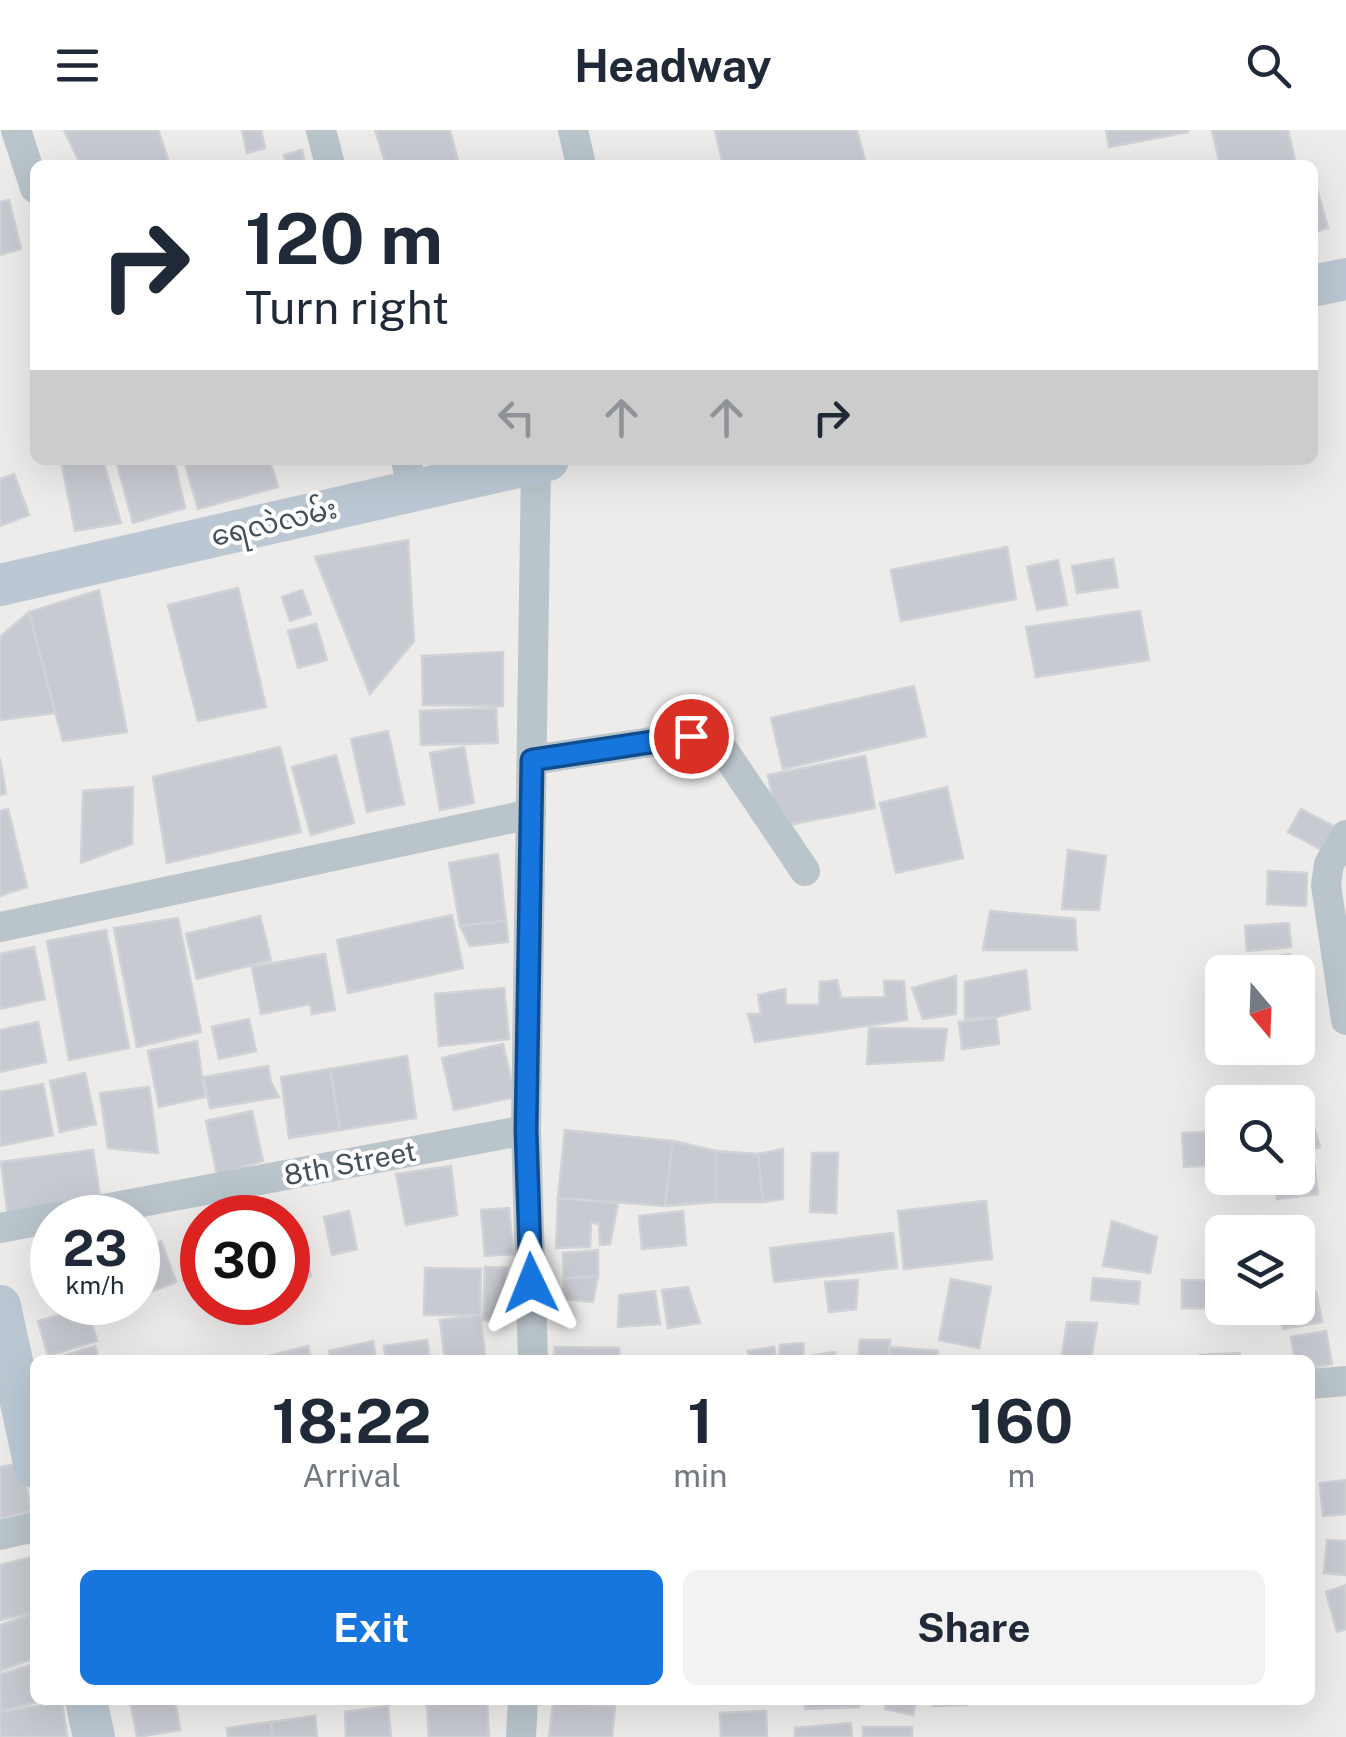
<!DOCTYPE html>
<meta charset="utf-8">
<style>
body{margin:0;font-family:"Public Sans","Noto Sans Myanmar",sans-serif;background:#f2f2f3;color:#1f2937;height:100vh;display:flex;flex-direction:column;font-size:38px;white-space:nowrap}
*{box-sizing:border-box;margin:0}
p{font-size:32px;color:#747a83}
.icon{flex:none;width:55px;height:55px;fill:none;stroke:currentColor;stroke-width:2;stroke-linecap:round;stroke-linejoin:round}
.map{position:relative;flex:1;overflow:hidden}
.side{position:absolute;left:30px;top:1225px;width:1285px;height:350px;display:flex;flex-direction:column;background:#fff;border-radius:15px;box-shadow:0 10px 40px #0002}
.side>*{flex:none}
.top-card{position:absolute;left:30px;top:30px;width:1288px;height:305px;border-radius:15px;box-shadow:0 10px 40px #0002;background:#fff;color:#1f2937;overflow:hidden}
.needle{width:65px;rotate:161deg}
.buttons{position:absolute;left:1205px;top:825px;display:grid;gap:20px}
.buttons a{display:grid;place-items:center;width:110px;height:110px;border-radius:15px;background:#fff;box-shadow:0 10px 40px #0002;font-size:50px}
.speed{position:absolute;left:30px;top:1065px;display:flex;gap:20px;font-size:50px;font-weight:700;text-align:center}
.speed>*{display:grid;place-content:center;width:130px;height:130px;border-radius:50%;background:#fff;box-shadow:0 10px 40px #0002;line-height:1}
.speed small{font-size:25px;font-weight:400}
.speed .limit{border:15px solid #d22;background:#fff;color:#111}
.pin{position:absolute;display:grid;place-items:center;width:85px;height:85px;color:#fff;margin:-42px;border:5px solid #fff;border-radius:50%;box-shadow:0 2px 10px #0007}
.me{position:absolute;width:110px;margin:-55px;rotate:358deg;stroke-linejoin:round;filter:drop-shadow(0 0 8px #0008)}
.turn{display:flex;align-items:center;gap:35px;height:210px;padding:0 50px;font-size:45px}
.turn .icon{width:130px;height:130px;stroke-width:2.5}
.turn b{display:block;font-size:70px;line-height:85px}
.lanes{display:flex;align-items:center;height:95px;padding:0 50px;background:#0003;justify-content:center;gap:50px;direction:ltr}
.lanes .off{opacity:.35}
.eta{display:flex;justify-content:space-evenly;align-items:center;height:170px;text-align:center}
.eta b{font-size:60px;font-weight:700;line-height:70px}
.action{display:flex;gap:20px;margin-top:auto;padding:20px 50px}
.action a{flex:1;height:115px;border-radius:15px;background:#1676de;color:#fff;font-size:40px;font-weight:700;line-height:115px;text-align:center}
.action a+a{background:#f2f2f3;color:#1f2937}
header{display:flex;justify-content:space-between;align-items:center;height:130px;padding:0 50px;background:#fff;font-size:45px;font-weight:700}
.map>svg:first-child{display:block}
</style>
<header><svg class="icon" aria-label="menu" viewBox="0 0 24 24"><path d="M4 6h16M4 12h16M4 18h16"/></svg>Headway<svg class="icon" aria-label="search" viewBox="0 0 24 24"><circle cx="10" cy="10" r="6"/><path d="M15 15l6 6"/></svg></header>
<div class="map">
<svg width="1346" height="1607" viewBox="0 0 1346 1607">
<rect width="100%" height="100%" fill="#eeebeb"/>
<g fill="#c8cad1" stroke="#cfd2d7" stroke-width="2.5">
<polygon points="64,0 158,0 170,35 81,35"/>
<polygon points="242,0 261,0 265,18 247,23"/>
<polygon points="375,0 450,0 459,35 386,35"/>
<polygon points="715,0 857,0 866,35 723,35"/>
<polygon points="1106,0 1188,0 1188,2 1109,17"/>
<polygon points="1212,0 1288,0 1296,35 1220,35"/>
<polygon points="302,20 305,35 287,35 284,25"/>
<polygon points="1318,62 1328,98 1312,103 1312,64"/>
<polygon points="9,70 21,119 0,125 0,72"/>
<polygon points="61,330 103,330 121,393 75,401"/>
<polygon points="116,330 174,330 185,378 133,393"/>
<polygon points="184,330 270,330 278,357 198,379"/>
<polygon points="14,344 29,385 0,396 0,349"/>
<polygon points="408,410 414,511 370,564 315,427"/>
<polygon points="1007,417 1016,469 901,491 891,440"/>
<polygon points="1113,429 1118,457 1077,463 1072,436"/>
<polygon points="1058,430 1067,475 1037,480 1027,437"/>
<polygon points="238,458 266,577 198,591 168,475"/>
<polygon points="99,460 127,602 63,611 29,482"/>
<polygon points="302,460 311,484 290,491 282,467"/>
<polygon points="1140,481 1149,530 1036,547 1026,497"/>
<polygon points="29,482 55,583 0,590 0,507"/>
<polygon points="316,494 327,530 298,538 288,501"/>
<polygon points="503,522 503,576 423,575 422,526"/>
<polygon points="914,556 926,606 783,639 771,588"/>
<polygon points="496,578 498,613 421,615 420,581"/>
<polygon points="388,601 404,674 367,682 351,609"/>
<polygon points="280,617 301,702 167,733 153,647"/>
<polygon points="464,617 474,673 440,680 430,623"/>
<polygon points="336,625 354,693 311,705 292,637"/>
<polygon points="865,626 875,678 778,697 768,645"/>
<polygon points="0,629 6,664 0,665"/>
<polygon points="133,657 132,714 81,733 83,661"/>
<polygon points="947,657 963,728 896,743 880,673"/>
<polygon points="8,679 27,757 0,766 0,681"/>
<polygon points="1301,679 1339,699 1326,722 1288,702"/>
<polygon points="1068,720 1106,726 1099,780 1062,779"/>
<polygon points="498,724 506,791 460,796 449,733"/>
<polygon points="1268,741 1307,743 1306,776 1267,774"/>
<polygon points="990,781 1075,789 1077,820 983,820"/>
<polygon points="452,785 463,838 348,863 337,810"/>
<polygon points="260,786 271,830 197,849 186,804"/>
<polygon points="178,788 201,902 137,917 114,798"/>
<polygon points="506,791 508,812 470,816 460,796"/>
<polygon points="1289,793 1291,817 1247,821 1245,796"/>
<polygon points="106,800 129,918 69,930 47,811"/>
<polygon points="34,817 45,869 0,879 0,824"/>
<polygon points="325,824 335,880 312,884 310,874 261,884 252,837"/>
<polygon points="1290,824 1293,842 1236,842 1234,833"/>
<polygon points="1026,840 1030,879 996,887 965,889 965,852"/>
<polygon points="956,846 956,884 923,889 912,858"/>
<polygon points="837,850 841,868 885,867 884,851 904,851 907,890 755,912 748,884 761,884 758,865 785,859 786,875 819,875 820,852"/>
<polygon points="504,858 509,909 439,916 435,864"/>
<polygon points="996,887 999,914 962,919 959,892"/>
<polygon points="249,889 256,921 219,929 212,897"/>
<polygon points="38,892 46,932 0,942 0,900"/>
<polygon points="869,898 947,899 943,930 867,934"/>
<polygon points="197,911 205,967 159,977 148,921"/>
<polygon points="503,914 515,967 454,980 442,928"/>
<polygon points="1264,918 1296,918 1265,926"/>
<polygon points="407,926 416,988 340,1000 330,939"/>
<polygon points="268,936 271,952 279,967 210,978 204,947"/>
<polygon points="330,939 340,1000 289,1008 281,947"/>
<polygon points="85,943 96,994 60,1002 50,951"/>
<polygon points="43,954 53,1005 0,1016 0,962"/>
<polygon points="149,957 158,1023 108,1018 100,963"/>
<polygon points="252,981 263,1031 217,1045 206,991"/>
<polygon points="1309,981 1320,1017 1298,1022 1298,984"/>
<polygon points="565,1000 673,1011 665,1076 558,1068"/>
<polygon points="1220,1001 1222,1035 1184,1037 1182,1003"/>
<polygon points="673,1011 716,1021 716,1072 665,1076"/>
<polygon points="783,1019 783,1069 763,1072 758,1024"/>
<polygon points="93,1020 101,1074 8,1087 1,1032"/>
<polygon points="716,1021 758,1024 763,1072 716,1072"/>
<polygon points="812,1023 838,1023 836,1083 810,1082"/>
<polygon points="1314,1032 1318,1064 1277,1069 1274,1048 1298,1048 1298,1034"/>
<polygon points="451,1036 457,1085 406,1095 396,1044"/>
<polygon points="558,1068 618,1073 610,1114 600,1115 599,1094 591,1092 590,1117 556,1118"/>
<polygon points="986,1071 992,1129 904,1139 898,1081"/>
<polygon points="509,1078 513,1124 485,1126 481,1080"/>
<polygon points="349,1081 357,1119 332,1125 324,1087"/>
<polygon points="683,1081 686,1115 642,1119 639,1086"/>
<polygon points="293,1088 311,1146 288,1154 288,1089"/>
<polygon points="1112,1091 1157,1107 1150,1143 1103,1136"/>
<polygon points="1298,1100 1302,1129 1298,1129 1298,1102 1280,1102"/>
<polygon points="893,1103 897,1138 774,1152 770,1118"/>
<polygon points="161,1111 176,1152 138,1167 138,1119"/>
<polygon points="598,1120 598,1146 564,1149 563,1123"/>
<polygon points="485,1137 507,1138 505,1191 483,1190"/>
<polygon points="425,1138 481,1139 480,1185 424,1185"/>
<polygon points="598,1146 593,1172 563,1169 564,1149"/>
<polygon points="1093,1148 1140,1152 1138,1174 1091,1170"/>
<polygon points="951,1149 991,1157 979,1218 939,1210"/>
<polygon points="858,1150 856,1179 829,1182 825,1152"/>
<polygon points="1182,1150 1222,1151 1222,1178 1244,1179 1182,1178"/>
<polygon points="688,1157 700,1193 668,1198 662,1160"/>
<polygon points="655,1161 660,1194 618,1197 619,1165"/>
<polygon points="1316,1162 1322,1192 1283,1199 1280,1178 1298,1178 1298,1166"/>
<polygon points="87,1177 97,1211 48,1226 38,1191"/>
<polygon points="480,1185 485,1225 445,1230 440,1190"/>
<polygon points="1067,1192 1097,1193 1091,1230 1062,1225"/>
<polygon points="1326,1201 1332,1234 1310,1238 1310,1230 1295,1230 1291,1207"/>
<polygon points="427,1210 430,1230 386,1230 384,1216"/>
<polygon points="860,1210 890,1210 889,1230 858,1230"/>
<polygon points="373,1211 376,1230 331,1230 329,1221"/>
<polygon points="803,1213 804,1230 779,1230 780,1215"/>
<polygon points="95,1216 99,1230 50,1230"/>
<polygon points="308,1216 311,1230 270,1230 269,1226"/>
<polygon points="555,1217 619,1218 620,1230 553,1230"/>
<polygon points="774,1217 776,1230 749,1230 748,1221"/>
<polygon points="889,1217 938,1221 937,1230 889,1230"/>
<polygon points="835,1222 836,1230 804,1230 804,1227"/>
<polygon points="1240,1223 1240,1230 1200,1230 1200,1225"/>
<polygon points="21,1333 32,1381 0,1388 0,1337"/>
<polygon points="1346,1350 1346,1384 1323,1386 1320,1353"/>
<polygon points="1327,1410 1346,1411 1346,1445 1324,1443"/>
<polygon points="35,1426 35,1482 0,1490 0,1435"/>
<polygon points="1346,1455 1346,1499 1337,1502 1326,1462"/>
<polygon points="35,1483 35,1528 0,1541 0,1495"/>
<polygon points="35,1534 35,1570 46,1570 0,1581 0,1544"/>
<polygon points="130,1570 175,1570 180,1600 137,1607"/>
<polygon points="805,1570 859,1570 859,1577 805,1579"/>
<polygon points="887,1570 916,1570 913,1585 885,1579"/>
<polygon points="932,1570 967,1570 967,1575 933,1576"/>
<polygon points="62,1572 67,1607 0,1607 0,1582"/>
<polygon points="487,1572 489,1607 429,1607 427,1575"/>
<polygon points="553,1573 615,1576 612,1607 549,1607"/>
<polygon points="388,1576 391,1607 346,1607 345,1582"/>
<polygon points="766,1581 767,1607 721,1607 720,1583"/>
<polygon points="315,1586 317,1607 273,1607 271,1592"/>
<polygon points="271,1592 273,1607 228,1607 227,1598"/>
<polygon points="851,1593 852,1607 795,1607 795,1598"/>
<rect x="863" y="1597" width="49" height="10"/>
</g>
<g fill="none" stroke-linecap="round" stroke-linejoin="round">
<g stroke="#b9c4cb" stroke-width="30">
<polyline points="16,0 35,58"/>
<polyline points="321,0 330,35"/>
<polyline points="573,0 581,35"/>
<polyline points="406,330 413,361"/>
<polyline points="532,630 691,606 711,610 724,621 805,741"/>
<polyline points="1346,705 1329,734 1326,755 1346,890"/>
<polyline points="0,797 531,684"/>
<polyline points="56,1088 526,1000"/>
<polyline points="0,1098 52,1088"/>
<polyline points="533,1230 526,1000 536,333"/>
<polyline points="1310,1254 1346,1251"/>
<polyline points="0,1405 35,1397"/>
<polyline points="521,1607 523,1570"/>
</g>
<g stroke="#bbc8d3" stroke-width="42">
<polyline points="1312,156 1346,149"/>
<polyline points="0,455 548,330"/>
<polyline points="0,1176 35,1337"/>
<polyline points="86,1570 94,1607"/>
</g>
</g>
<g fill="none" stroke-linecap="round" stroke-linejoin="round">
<g stroke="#0e4d90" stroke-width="25">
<polyline id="route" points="531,1153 526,1000 532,630 691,606"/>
</g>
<use href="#route" stroke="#1676de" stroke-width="18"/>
</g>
<g text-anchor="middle" stroke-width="8" stroke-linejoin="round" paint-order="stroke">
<g font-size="28" fill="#445059" stroke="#fff">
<text transform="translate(274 392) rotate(-13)" y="10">ရေလဲလမ်း</text>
<text transform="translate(350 1033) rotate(-11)" y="10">8th Street</text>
</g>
</g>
</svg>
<div class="buttons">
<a><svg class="needle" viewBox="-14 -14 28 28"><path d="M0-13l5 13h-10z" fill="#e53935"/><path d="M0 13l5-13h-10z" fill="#747a83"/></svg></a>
<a><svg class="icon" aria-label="search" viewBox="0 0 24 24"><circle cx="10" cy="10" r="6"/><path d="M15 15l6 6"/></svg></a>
<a><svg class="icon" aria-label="layers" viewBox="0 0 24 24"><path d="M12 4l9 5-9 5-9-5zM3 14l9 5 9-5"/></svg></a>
</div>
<div class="speed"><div>23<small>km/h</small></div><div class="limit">30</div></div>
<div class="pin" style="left:691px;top:606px;background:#d93025"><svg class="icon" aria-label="arrive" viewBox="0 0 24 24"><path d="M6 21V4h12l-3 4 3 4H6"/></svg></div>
<svg class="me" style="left:531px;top:1153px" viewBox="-20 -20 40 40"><path d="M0-17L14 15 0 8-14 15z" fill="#1676de" stroke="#fff" stroke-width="4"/></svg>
<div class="top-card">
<div class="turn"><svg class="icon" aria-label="right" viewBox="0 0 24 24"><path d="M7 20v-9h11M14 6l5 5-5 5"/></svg><div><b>120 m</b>Turn right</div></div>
<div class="lanes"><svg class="icon off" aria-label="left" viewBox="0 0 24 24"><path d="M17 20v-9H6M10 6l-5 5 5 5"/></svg><svg class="icon off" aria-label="ahead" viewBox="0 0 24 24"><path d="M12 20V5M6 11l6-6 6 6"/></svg><svg class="icon off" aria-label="ahead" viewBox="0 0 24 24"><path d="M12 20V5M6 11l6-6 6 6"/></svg><svg class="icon" aria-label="right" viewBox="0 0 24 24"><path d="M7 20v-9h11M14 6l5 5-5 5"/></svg></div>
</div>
<section class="side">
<div class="eta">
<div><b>18:22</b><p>Arrival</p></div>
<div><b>1</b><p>min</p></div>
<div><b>160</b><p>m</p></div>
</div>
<div class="action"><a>Exit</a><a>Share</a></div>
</section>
</div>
